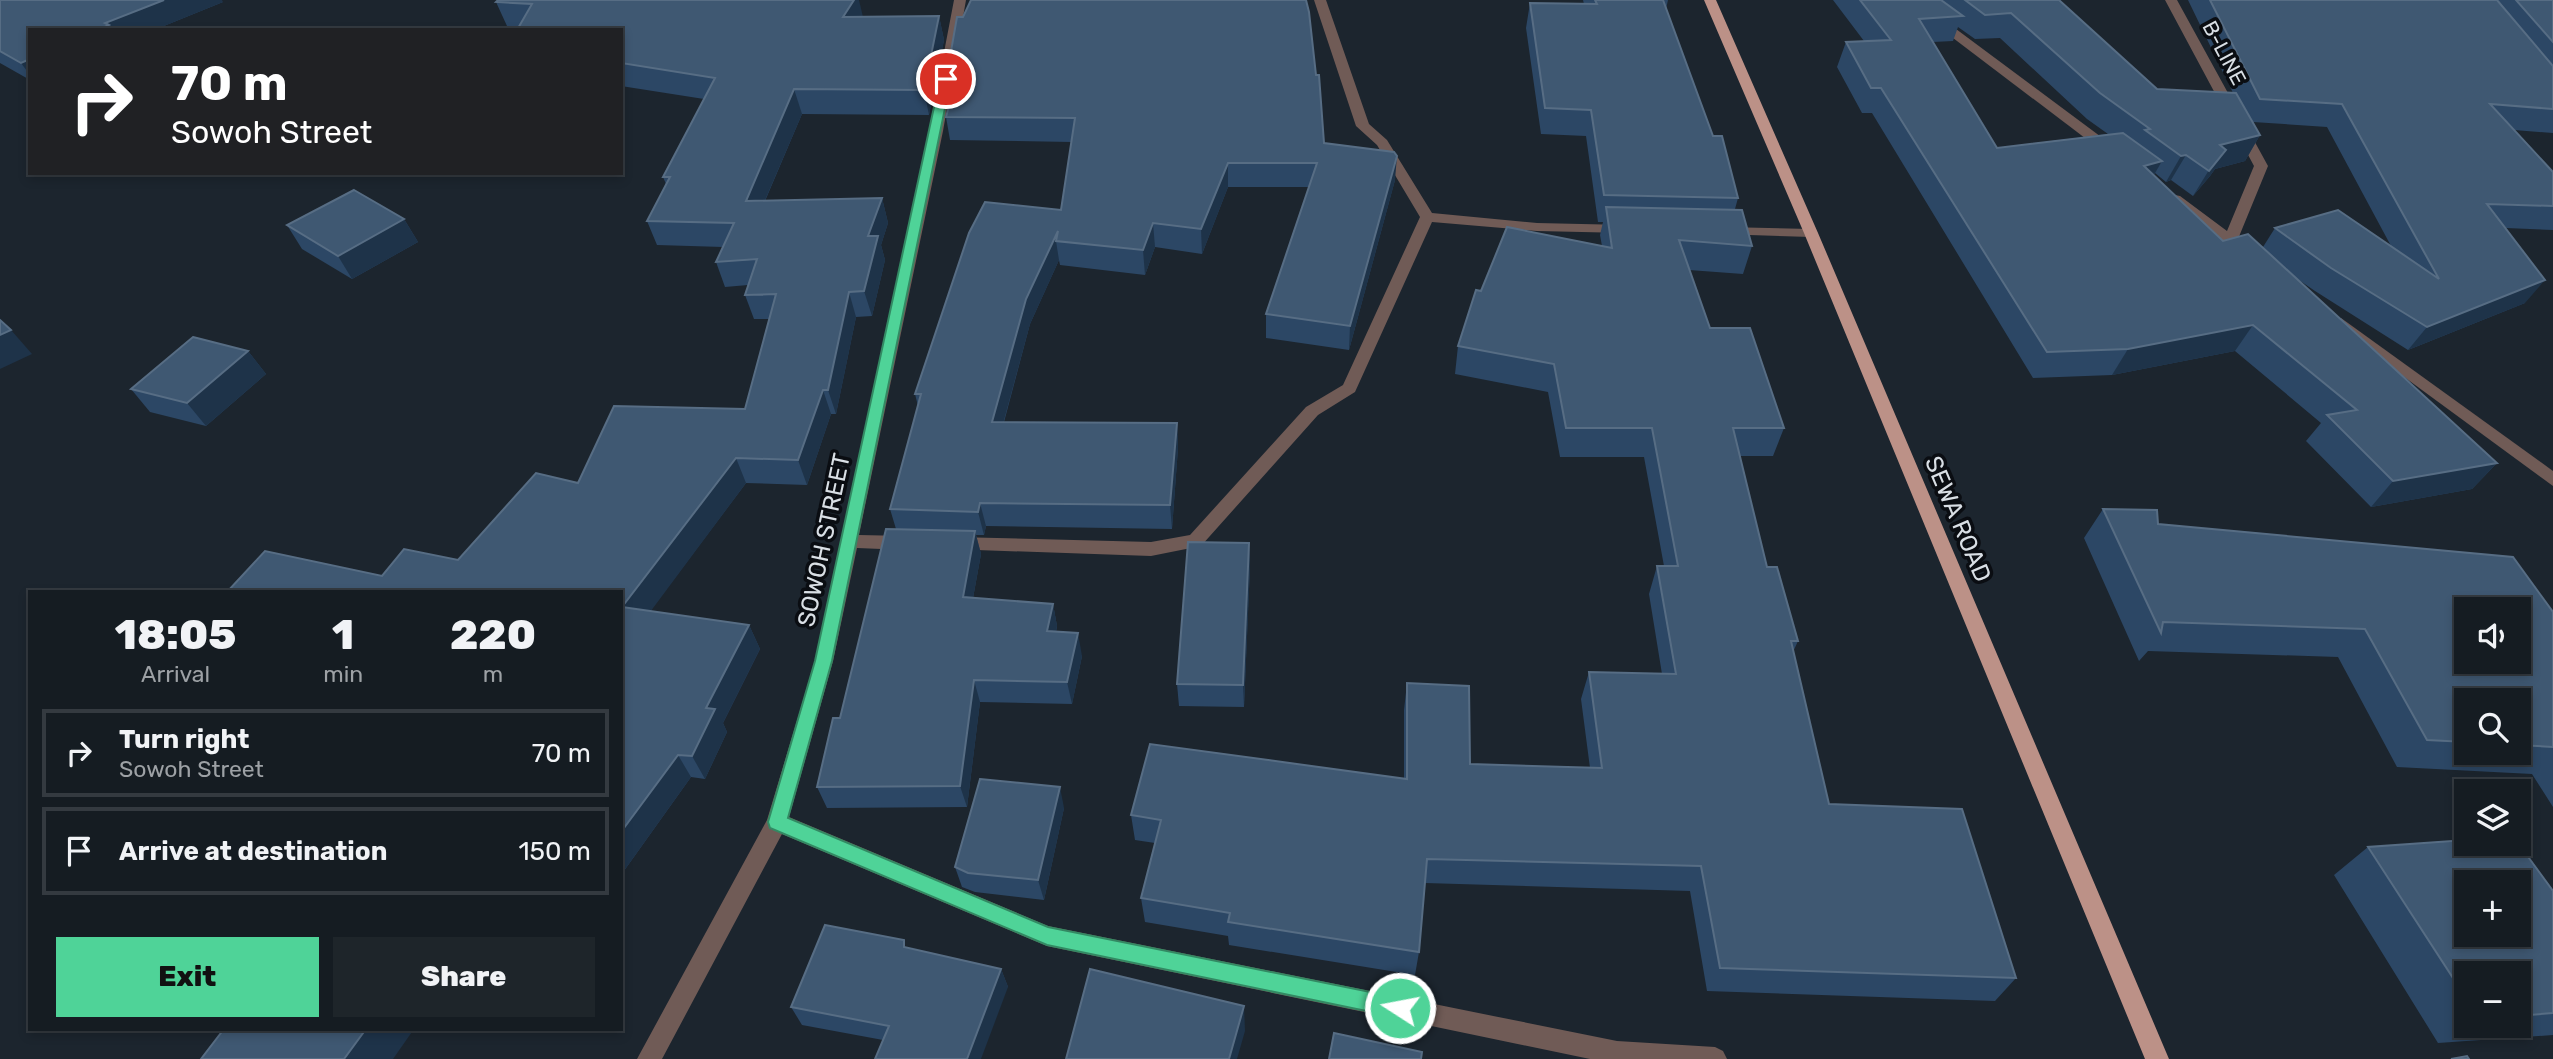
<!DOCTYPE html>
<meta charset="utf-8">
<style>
body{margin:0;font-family:Rubik,sans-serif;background:#1e252a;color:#f1f3f6;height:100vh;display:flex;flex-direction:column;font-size:26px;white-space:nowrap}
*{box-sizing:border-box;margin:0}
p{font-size:23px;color:#9da1a5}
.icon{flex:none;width:38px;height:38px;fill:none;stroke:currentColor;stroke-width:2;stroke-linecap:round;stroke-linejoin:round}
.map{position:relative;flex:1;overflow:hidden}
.side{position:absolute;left:28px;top:590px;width:595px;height:441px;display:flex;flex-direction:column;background:#151c22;border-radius:0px;box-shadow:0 4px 10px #0003,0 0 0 2px #343a40}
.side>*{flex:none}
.top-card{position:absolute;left:28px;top:28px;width:595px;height:147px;border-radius:0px;box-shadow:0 4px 10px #0003,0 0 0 2px #343a40;background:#202124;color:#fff;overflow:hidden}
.fabs{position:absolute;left:2454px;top:597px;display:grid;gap:14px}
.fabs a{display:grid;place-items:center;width:77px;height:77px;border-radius:0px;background:#151c22;box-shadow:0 4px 10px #0003,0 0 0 2px #343a40;font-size:35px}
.pin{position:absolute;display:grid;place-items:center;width:60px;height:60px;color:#fff;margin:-30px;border:4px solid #fff;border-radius:50%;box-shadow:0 2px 7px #0007}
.me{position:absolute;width:77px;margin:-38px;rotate:281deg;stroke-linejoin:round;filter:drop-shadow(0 0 5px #0008)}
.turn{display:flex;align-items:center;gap:24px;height:147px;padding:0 28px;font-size:32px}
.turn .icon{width:91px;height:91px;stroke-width:2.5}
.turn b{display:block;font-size:49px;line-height:60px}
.eta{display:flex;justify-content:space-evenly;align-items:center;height:119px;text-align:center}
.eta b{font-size:42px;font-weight:800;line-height:49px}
.button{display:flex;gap:14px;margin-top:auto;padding:14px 28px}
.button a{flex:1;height:80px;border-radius:0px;background:#4fd398;color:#111;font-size:28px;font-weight:800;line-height:80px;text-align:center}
.button a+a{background:#1e252a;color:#f1f3f6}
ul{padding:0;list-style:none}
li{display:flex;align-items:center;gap:21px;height:88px;margin:0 14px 10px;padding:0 14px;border:4px solid #343a40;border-radius:0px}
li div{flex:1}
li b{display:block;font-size:26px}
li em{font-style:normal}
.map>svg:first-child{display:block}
</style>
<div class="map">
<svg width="2553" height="1059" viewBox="0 0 2553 1059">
<rect width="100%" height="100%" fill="#1c252e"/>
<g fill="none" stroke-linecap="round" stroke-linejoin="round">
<g fill="#705b56" fill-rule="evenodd">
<polygon points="954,0 966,0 943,131 859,535 906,536 912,538 915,543 912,548 906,550 857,548 833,661 789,817 1048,926 1617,1041 1715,1047 1723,1051 1727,1059 1590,1059 1047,946 782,834 662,1059 637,1059 767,820 815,661 929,131"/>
<polygon points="1314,0 1326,0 1369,124 1387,140 1432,213 1537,223 1626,225 1633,229 1626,233 1537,231 1432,222 1355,392 1318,415 1201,546 1151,556 949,549 946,544 949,539 955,537 1151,542 1190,535 1306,407 1343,385 1420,217 1377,145 1356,126"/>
<polygon points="1903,0 1917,0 2116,148 2116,154 2106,154"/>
<polygon points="2165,0 2177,0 2268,166 2238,239 2255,253 2253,256 2243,256 2168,199 2175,195 2180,196 2227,231 2254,166"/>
<polygon points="1724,227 1811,229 1818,233 1811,237 1719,234 1719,228"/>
<polygon points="2341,318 2553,471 2553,486 2336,327 2333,323"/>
</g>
<polygon fill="#bc9187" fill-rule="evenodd" points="1704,0 1716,0 1818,233 2169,1059 2145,1059 1804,233"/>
</g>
<g fill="#2c4765" fill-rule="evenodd">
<polygon points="0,0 223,2 154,30 30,30 30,80 0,63"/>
<polygon points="1583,0 1668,0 1666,9 1713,136 1738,198 1735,209 1752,246 1743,274 1689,270 1710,328 1784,428 1773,456 1740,456 1767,567 1798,641 1793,652 1829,804 2016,978 1995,1001 1707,991 1690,891 1425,883 1419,952 1415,975 1229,945 1228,936 1145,922 1141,898 1155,843 1135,840 1131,815 1404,778 1404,710 1407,683 1470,764 1590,768 1581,699 1589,672 1662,674 1649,594 1657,566 1664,566 1644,457 1560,457 1548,392 1455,374 1458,346 1481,291 1602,246 1600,235 1603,222 1598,222 1586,136 1541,134 1526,28 1530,3 1584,4"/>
<path d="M1833 0H2059L2157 89 2233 93 2188 0H2553V133L2514 130 2553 172V230L2506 228 2525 303 2408 350 2315 291 2293 276 2497 463 2472 489 2371 507 2306 441 2321 423 2235 351 2112 375 2033 378 1872 113H1862L1837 67 1846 42 1864 41ZM1958 27 1975 39 2000 38 2087 119 2108 134 1997 148 1933 42 1953 41ZM2253 122 2327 127 2391 246 2275 228 2263 247 2223 241 2154 175 2155 173 2166 182 2171 180 2193 196 2210 176 2215 169 2245 161 2260 135Z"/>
<polygon points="496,2 863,17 939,16 944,40 929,115 802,114 765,201 882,198 888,223 881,245 885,260 872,316 856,317 836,414 831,414 807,485 746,483 650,611 749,625 760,649 723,723 727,732 705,779 691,777 621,875 621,592 382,576 458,560 578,483 745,409 769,319 754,319 745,295 748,285 725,287 716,262 723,247 657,245 647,221 666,184 663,177 704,99 621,86 621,30 507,26"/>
<polygon points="963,17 1324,143 1395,180 1349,350 1266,338 1266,314 1309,187 1228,187 1202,254 1155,247 1145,275 1060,265 1059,260 1030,324 1004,422 1177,423 1178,448 1172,529 986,526 984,535 976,535 981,554 973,598 1053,604 1057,626 1056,632 1082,656 1072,704 980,702 967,807 827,808 817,787 840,718 896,529 890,509 918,406 915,394 1061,210 1072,142 950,140 946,117 948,110 944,91"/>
<polygon points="404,219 418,242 352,279 302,249 287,225"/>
<polygon points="248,351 266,374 206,426 150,412 131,389"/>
<path d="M2103 509 2158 524 2553 613V807L2532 774 2397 767 2338 657 2148 651 2139 661 2084 538ZM2466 700H2518V752H2466Z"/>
<polygon points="1249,543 1250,566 1244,707 1179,706 1177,684"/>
<polygon points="1064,808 1044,900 975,892 962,887 955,867"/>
<path d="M2368 847 2553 891V1035L2438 1043 2334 875ZM2466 973H2518V1026H2466Z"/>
<polygon points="908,948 1001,969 1008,987 883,1040 802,1025 791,1007"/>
</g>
<g fill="#1e3349">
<polygon points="164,0 222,0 223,2 154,30 98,30 105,23"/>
<polygon points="854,0 859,0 863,17 843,17"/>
<polygon points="939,16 944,40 929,115 924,90"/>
<polygon points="30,59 30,75 21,63"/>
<polygon points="794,89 802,114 754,226 746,201"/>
<polygon points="2260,135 2245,161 2215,169 2210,176 2193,196 2209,170 2220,145"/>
<polygon points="2186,155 2171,180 2166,182 2181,156"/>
<polygon points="1397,156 1395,180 1349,350 1350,326"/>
<polygon points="2162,161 2147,187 2144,166"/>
<polygon points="1228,163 1228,187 1202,254 1201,229"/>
<polygon points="882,198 888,223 881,245 885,260 872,316 864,291 868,236"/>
<polygon points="404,219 418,242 352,279 338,256"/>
<polygon points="1153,223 1155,247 1145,275 1143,250"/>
<polygon points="1058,231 1056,241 1059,260 1030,324 997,446 992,422 1026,299"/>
<polygon points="2545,280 2525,303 2408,350 2427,327"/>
<polygon points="849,292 856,317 836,414 828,390"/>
<polygon points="2253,325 2235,351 2112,375 2128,349"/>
<polygon points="11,330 32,354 0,369 0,335"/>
<polygon points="248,351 266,374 206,426 187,403"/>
<polygon points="823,390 831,414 807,485 798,460"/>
<polygon points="1177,423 1178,448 1172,529 1170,505"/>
<polygon points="736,458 746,483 636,631 622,607"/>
<polygon points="2497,463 2472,489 2371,507 2393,481"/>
<polygon points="980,503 986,526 984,535 978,512"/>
<polygon points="975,531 981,554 969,620 963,597"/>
<polygon points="1249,543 1250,566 1244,707 1243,685"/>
<polygon points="1053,604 1057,626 1051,653 1047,631"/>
<polygon points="749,625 760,649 723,723 727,732 705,779 692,756 706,708"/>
<polygon points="1078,633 1082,656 1072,704 1067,682"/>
<polygon points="974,680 980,702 967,807 960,786"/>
<polygon points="678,755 691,777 621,875 621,832"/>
<polygon points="1060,787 1064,808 1044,900 1038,880"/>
<polygon points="1001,969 1008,987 981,1059 967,1059"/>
<polygon points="1244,1006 1245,1031 1237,1059 1229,1059"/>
<polygon points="366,1029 414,1029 393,1059 344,1059"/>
</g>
<g fill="#3f5872" stroke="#576d84" stroke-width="2" fill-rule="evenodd">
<polygon points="0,0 164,0 105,23 109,25 98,30 30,30 30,59 21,63 0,51"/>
<polygon points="498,0 854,0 843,17 939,16 924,90 794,89 746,201 882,198 868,236 878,236 864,291 849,292 828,390 823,390 798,460 736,458 622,607 749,625 706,708 715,709 692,756 678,755 621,832 621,592 227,592 265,551 382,576 404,549 458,560 536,473 578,483 614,406 745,409 776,294 745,295 757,259 716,262 734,223 647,221 670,177 663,177 715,78 621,63 621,30 517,30 532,4 496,2"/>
<polygon points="971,0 1306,0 1309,12 1316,75 1319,75 1324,143 1394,152 1397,156 1350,326 1266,314 1317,163 1228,163 1201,229 1153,223 1143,250 1056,241 1058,231 1026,299 992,422 1177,423 1170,505 980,503 978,512 890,509 921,394 915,394 969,233 985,202 1061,210 1075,118 946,117 953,91 944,91 957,17 963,17"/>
<polygon points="1595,0 1663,0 1713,136 1722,136 1738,198 1604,195 1591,110 1545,108 1530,3 1597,4"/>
<polygon points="1860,0 1941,0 1963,16 1919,19 1997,148 2123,133 2162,161 2144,166 2223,241 2248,234 2497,463 2393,481 2327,415 2357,410 2253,325 2128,349 2047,352 1881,88 1871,88 1846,42 1891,40"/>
<polygon points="1965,0 2059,0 2157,89 2236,93 2260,135 2220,145 2226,150 2209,171 2186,155 2181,156 2145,130 2150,129 2100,93 2011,13 1985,15"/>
<polygon points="2210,0 2497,0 2553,66 2553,109 2490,104 2553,172 2553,206 2487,204 2545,280 2427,327 2331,268 2275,228 2338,210 2439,279 2342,104 2260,99"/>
<polygon points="2516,0 2553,0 2553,42"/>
<polygon points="354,190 404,219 338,256 287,225"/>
<polygon points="1606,207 1742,210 1752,246 1679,240 1710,328 1750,328 1784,428 1733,428 1767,567 1777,567 1798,641 1791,641 1829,804 1962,809 2016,978 1720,968 1701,866 1427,859 1419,952 1228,922 1230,913 1141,898 1161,820 1131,815 1150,744 1407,779 1407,683 1469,686 1470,764 1602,768 1589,672 1676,674 1657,566 1678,566 1652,428 1566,428 1554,364 1458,346 1476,290 1481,291 1507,227 1612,248"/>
<polygon points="0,320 11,330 0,335"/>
<polygon points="193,337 248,351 187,403 131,389"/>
<path d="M2103 509 2157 510 2158 524 2513 557 2553 612V747L2518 745V700H2466V742L2427 740 2365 629 2163 622 2161 633ZM2466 609H2518V662H2466Z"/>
<polygon points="886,529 975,531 963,597 1053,604 1047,631 1078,633 1067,682 974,680 960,786 817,787 833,718 840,718"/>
<polygon points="1188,542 1249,543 1243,685 1177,684"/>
<polygon points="980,779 1060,787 1038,880 968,873 955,867"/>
<path d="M2466 840V844L2518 843 2553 891V1013L2518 1016V973H2466V998L2368 847ZM2466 882H2518V934H2466Z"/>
<polygon points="825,925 904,940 904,947 1001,969 967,1059 875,1059 889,1026 791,1007"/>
<polygon points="1090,969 1244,1006 1229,1059 1066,1059"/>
<polygon points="224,1029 366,1029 344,1059 201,1059"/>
<polygon points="1334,1033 1422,1052 1421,1059 1329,1059"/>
<polygon points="2467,1056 2469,1059 2451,1059"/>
</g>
<polygon fill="#4fd398" stroke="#338963" stroke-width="2" points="946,75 951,79 832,661 788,818 1048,927 1400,998 1407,1001 1410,1008 1407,1015 1400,1018 1047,945 770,828 768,822 815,661 940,79"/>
<g text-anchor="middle" stroke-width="7" stroke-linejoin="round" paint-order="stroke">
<g font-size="21" fill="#d9dfe5" stroke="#0a0d12">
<text transform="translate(2224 53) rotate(62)" y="7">B-LINE</text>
</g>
<g font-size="24" fill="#d9dfe5" stroke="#0a0d12">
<text transform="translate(1958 519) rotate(67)" y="8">SEWA ROAD</text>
<text transform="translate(824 540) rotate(-78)" y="8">SOWOH STREET</text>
</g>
</g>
</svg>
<div class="fabs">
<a><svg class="icon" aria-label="sound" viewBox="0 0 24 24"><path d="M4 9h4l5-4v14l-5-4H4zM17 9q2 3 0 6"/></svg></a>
<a><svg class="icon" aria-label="search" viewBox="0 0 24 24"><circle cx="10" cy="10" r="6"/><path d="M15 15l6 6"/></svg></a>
<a><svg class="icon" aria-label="layers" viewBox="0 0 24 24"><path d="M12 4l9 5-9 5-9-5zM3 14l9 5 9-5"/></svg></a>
<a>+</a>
<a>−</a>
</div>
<div class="pin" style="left:946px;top:79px;background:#d93025"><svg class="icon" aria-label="arrive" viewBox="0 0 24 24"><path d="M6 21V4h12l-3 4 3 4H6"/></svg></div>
<svg class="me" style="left:1400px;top:1008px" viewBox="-20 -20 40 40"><circle r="17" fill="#4fd398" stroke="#fff" stroke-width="3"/><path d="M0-11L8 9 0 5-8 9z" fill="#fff"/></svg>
<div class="top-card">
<div class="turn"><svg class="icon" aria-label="right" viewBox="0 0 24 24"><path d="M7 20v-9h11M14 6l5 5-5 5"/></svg><div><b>70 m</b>Sowoh Street</div></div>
</div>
<section class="side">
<div class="eta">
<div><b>18:05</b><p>Arrival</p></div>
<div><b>1</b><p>min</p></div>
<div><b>220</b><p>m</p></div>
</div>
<ul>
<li><svg class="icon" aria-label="right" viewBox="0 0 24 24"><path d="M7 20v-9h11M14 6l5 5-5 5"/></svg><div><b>Turn right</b><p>Sowoh Street</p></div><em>70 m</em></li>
<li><svg class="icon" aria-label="arrive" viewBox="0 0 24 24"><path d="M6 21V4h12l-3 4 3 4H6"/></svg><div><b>Arrive at destination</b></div><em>150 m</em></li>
</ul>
<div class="button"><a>Exit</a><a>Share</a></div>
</section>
</div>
